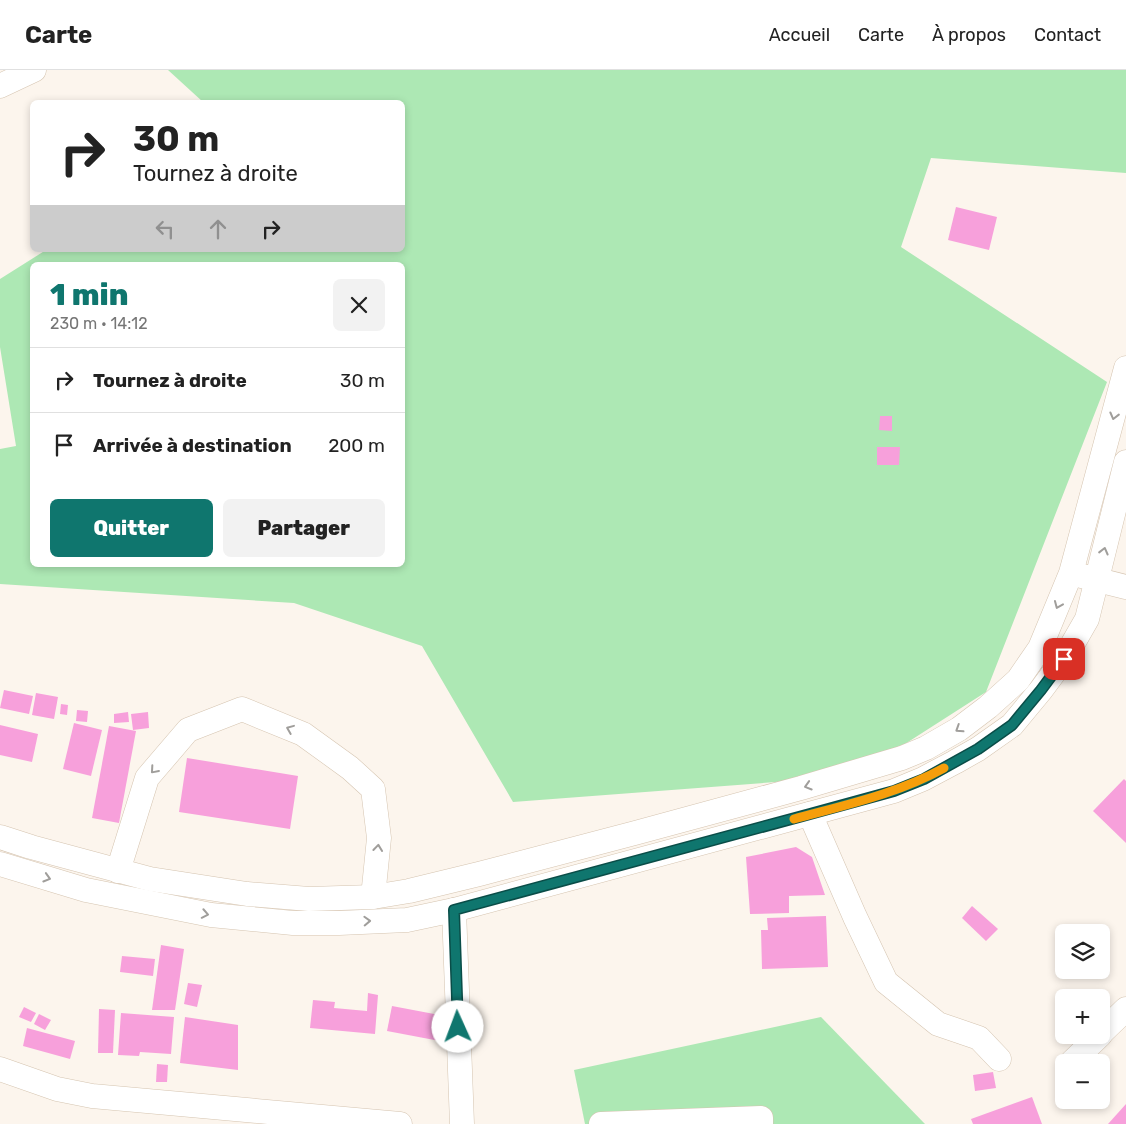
<!DOCTYPE html>
<html lang="fr">
<meta charset="utf-8">
<style>
body{margin:0;font-family:Rubik,sans-serif;background:#f2f2f2;color:#222;height:100vh;display:flex;flex-direction:column;font-size:19px;white-space:nowrap}
*{box-sizing:border-box;margin:0}
p{font-size:16px;color:#767676}
.icon{flex:none;width:28px;height:28px;fill:none;stroke:currentColor;stroke-width:2;stroke-linecap:round;stroke-linejoin:round}
.map{position:relative;flex:1;overflow:hidden}
.drawer{position:absolute;left:30px;top:192px;width:375px;height:305px;display:flex;flex-direction:column;background:#fff;border-radius:8px;box-shadow:0 2px 8px #0003}
.drawer>*{flex:none}
.hud{position:absolute;left:30px;top:30px;width:375px;height:152px;border-radius:8px;box-shadow:0 2px 8px #0003;background:#fff;color:#222;overflow:hidden}
.buttons{position:absolute;left:1055px;top:854px;display:grid;gap:10px}
.buttons a{display:grid;place-items:center;width:55px;height:55px;border-radius:8px;background:#fff;box-shadow:0 2px 8px #0003;font-size:25px}
.pin{position:absolute;display:grid;place-items:center;width:42px;height:42px;color:#fff;margin:-21px;border-radius:10px;box-shadow:0 2px 8px #0006}
.me{position:absolute;width:55px;margin:-28px;rotate:358deg;stroke-linejoin:round;filter:drop-shadow(0 0 4px #0008)}
.turn{display:flex;align-items:center;gap:18px;height:105px;padding:0 20px;font-size:22px}
.turn .icon{width:65px;height:65px;stroke-width:2.5}
.turn b{display:block;font-size:35px;line-height:42px}
.lanes{display:flex;align-items:center;height:48px;padding:0 20px;background:#0003;justify-content:center;gap:25px;direction:ltr}
.lanes .off{opacity:.35}
.round{display:grid;place-items:center;flex:none;width:52px;height:52px;border-radius:8px;background:#f2f2f2}
.summary{display:flex;align-items:center;justify-content:space-between;height:85px;padding:0 20px}
h1{font-size:30px;font-weight:800;line-height:38px;color:#0f766e}
.button{display:flex;gap:10px;margin-top:auto;padding:10px 20px}
.button a{flex:1;height:58px;border-radius:8px;background:#0f766e;color:#fff;font-size:20px;font-weight:800;line-height:58px;text-align:center}
.button a+a{background:#f2f2f2;color:#222}
ul{padding:0;list-style:none}
li{display:flex;align-items:center;gap:15px;height:65px;padding:0 20px;border-top:1px solid #e0e0e0}
li div{flex:1}
li b{display:block;font-size:19px}
li em{font-style:normal}
header{display:flex;align-items:center;gap:30px;box-sizing:border-box;height:70px;padding:0 25px;background:#fff;border-bottom:1px solid #e0e0e0}
header strong{font-size:24px}
nav{display:flex;gap:28px;margin-inline-start:auto;font-size:18px}
.map>svg:first-child{display:block}
</style>
<header>
<strong>Carte</strong>
<nav><a>Accueil</a><a>Carte</a><a>À propos</a><a>Contact</a></nav>
</header>
<div class="map">
<svg width="1126" height="1054" viewBox="0 0 1126 1054">
<rect width="100%" height="100%" fill="#fcf5ed"/>
<g fill="#ade8b4" fill-rule="evenodd">
<path d="M168 0H1126V103L931 88 901 177 1107 312 986 622 855 706 513 732 422 576 294 533 0 514V379L16 376 0 277V209L46 180H402V32H203ZM32 195H402V495H32Z"/>
<polygon points="821,947 925,1054 585,1054 574,1000"/>
</g>
<g fill="#f7a0db">
<polygon points="956,137 997,147 989,180 948,170"/>
<polygon points="880,346 892,346 892,361 879,360"/>
<polygon points="877,377 900,377 899,395 877,395"/>
<polygon points="4,620 33,626 29,644 0,638"/>
<polygon points="36,623 58,627 54,649 32,645"/>
<polygon points="61,634 68,635 67,645 60,644"/>
<polygon points="77,640 88,641 87,652 76,651"/>
<polygon points="128,642 129,652 114,653 114,644"/>
<polygon points="148,642 149,658 133,660 131,644"/>
<polygon points="74,653 102,660 91,706 63,699"/>
<polygon points="0,655 38,664 32,692 0,685"/>
<polygon points="109,656 136,661 119,753 92,748"/>
<polygon points="187,688 298,706 290,759 179,742"/>
<polygon points="1124,709 1126,711 1126,773 1093,741"/>
<polygon points="796,777 812,787 825,825 789,826 789,843 750,844 746,787"/>
<polygon points="972,836 998,859 986,871 962,848"/>
<polygon points="826,846 828,897 762,899 761,860 768,860 767,848"/>
<polygon points="161,875 184,879 175,940 152,940"/>
<polygon points="122,886 155,889 153,906 120,902"/>
<polygon points="188,913 202,915 197,937 184,934"/>
<polygon points="368,923 378,925 375,964 310,958 313,930 335,932 334,938 367,941"/>
<polygon points="392,936 450,947 445,972 387,961"/>
<polygon points="24,937 36,943 31,952 19,947"/>
<polygon points="99,939 115,940 113,983 98,983"/>
<polygon points="121,943 174,947 171,984 140,982 139,986 118,985"/>
<polygon points="39,944 51,950 45,960 34,954"/>
<polygon points="185,947 238,955 238,1000 180,993"/>
<polygon points="27,958 75,971 70,989 23,976"/>
<polygon points="157,994 168,995 167,1012 156,1012"/>
<polygon points="993,1002 996,1018 975,1021 973,1005"/>
<polygon points="1032,1027 1042,1054 973,1054 971,1049"/>
<polygon points="1126,1034 1126,1054 1108,1054"/>
</g>
<g fill="none" stroke-linecap="round" stroke-linejoin="round">
<g stroke="#d5c4b0" stroke-width="25">
<g id="minor">
<polyline points="0,16 34,0"/>
<polyline points="1082,506 1126,517"/>
<polyline points="810,744 855,847 886,912 938,954 979,968 999,989"/>
<polyline points="0,767 31,777 150,809 247,824 309,829 373,827 409,821 479,804 635,763 801,718 902,688 926,678 959,659 988,637 1018,610 1040,578 1071,503 1126,298"/>
<polyline points="0,794 86,820 211,845 293,853 339,853 407,850 454,840 894,721 923,709 955,692 978,679 1012,655 1041,620 1064,589 1087,549 1126,392"/>
<polyline points="118,801 147,708 188,660 242,639 303,664 350,698 373,719 379,768 373,827"/>
<polyline points="454,840 462,1054"/>
<polyline points="1101,963 1126,939"/>
<polyline points="1072,992 1100,965"/>
<polyline points="0,999 57,1019 92,1026 400,1054"/>
<polyline points="601,1054 761,1048 761,1054"/>
</g>
</g>
<use href="#minor" stroke="#fff" stroke-width="24"/>
</g>
<defs><path id="oneway-chevron" d="M-2-3.5L2.5 0L-2 3.5" fill="none" stroke-width="1.6" stroke-linecap="round" stroke-linejoin="round" transform="scale(1.25)"/></defs>
<g stroke="#a09e9b">
<use href="#oneway-chevron" transform="translate(1114 346) rotate(104)"/>
<use href="#oneway-chevron" transform="translate(1104 481) rotate(-76)"/>
<use href="#oneway-chevron" transform="translate(1058 535) rotate(113)"/>
<use href="#oneway-chevron" transform="translate(290 659) rotate(-158)"/>
<use href="#oneway-chevron" transform="translate(959 659) rotate(147)"/>
<use href="#oneway-chevron" transform="translate(154 700) rotate(131)"/>
<use href="#oneway-chevron" transform="translate(808 716) rotate(163)"/>
<use href="#oneway-chevron" transform="translate(378 778) rotate(-84)"/>
<use href="#oneway-chevron" transform="translate(47 808) rotate(17)"/>
<use href="#oneway-chevron" transform="translate(205 844) rotate(11)"/>
<use href="#oneway-chevron" transform="translate(367 851) rotate(-2)"/>
</g>
<g fill="none" stroke-linecap="round" stroke-linejoin="round">
<g stroke="#0a4d48" stroke-width="12">
<polyline id="route" points="458,957 454,840 810,744 894,721 924,709 978,679 1012,655 1041,620 1064,589"/>
</g>
<use href="#route" stroke="#0f766e" stroke-width="9"/>
<path stroke="#f59e0b" stroke-width="9" d="M794 749C845 735 897 724 944 698"/>
</g>
</svg>
<div class="buttons">
<a><svg class="icon" aria-label="layers" viewBox="0 0 24 24"><path d="M12 4l9 5-9 5-9-5zM3 14l9 5 9-5"/></svg></a>
<a>+</a>
<a>−</a>
</div>
<div class="pin" style="left:1064px;top:589px;background:#d93025"><svg class="icon" aria-label="arrive" viewBox="0 0 24 24"><path d="M6 21V4h12l-3 4 3 4H6"/></svg></div>
<svg class="me" style="left:458px;top:957px" viewBox="-20 -20 40 40"><circle r="19" fill="#fff"/><path d="M0-13L10 11 0 6-10 11z" fill="#0f766e"/></svg>
<div class="hud">
<div class="turn"><svg class="icon" aria-label="right" viewBox="0 0 24 24"><path d="M7 20v-9h11M14 6l5 5-5 5"/></svg><div><b>30 m</b>Tournez à droite</div></div>
<div class="lanes"><svg class="icon off" aria-label="left" viewBox="0 0 24 24"><path d="M17 20v-9H6M10 6l-5 5 5 5"/></svg><svg class="icon off" aria-label="ahead" viewBox="0 0 24 24"><path d="M12 20V5M6 11l6-6 6 6"/></svg><svg class="icon" aria-label="right" viewBox="0 0 24 24"><path d="M7 20v-9h11M14 6l5 5-5 5"/></svg></div>
</div>
<section class="drawer">
<div class="summary"><div><h1>1 min</h1><p>230 m · 14:12</p></div><a class="round"><svg class="icon" aria-label="close" viewBox="0 0 24 24"><path d="M6 6l12 12M18 6L6 18"/></svg></a></div>
<ul>
<li><svg class="icon" aria-label="right" viewBox="0 0 24 24"><path d="M7 20v-9h11M14 6l5 5-5 5"/></svg><div><b>Tournez à droite</b></div><em>30 m</em></li>
<li><svg class="icon" aria-label="arrive" viewBox="0 0 24 24"><path d="M6 21V4h12l-3 4 3 4H6"/></svg><div><b>Arrivée à destination</b></div><em>200 m</em></li>
</ul>
<div class="button"><a>Quitter</a><a>Partager</a></div>
</section>
</div>
